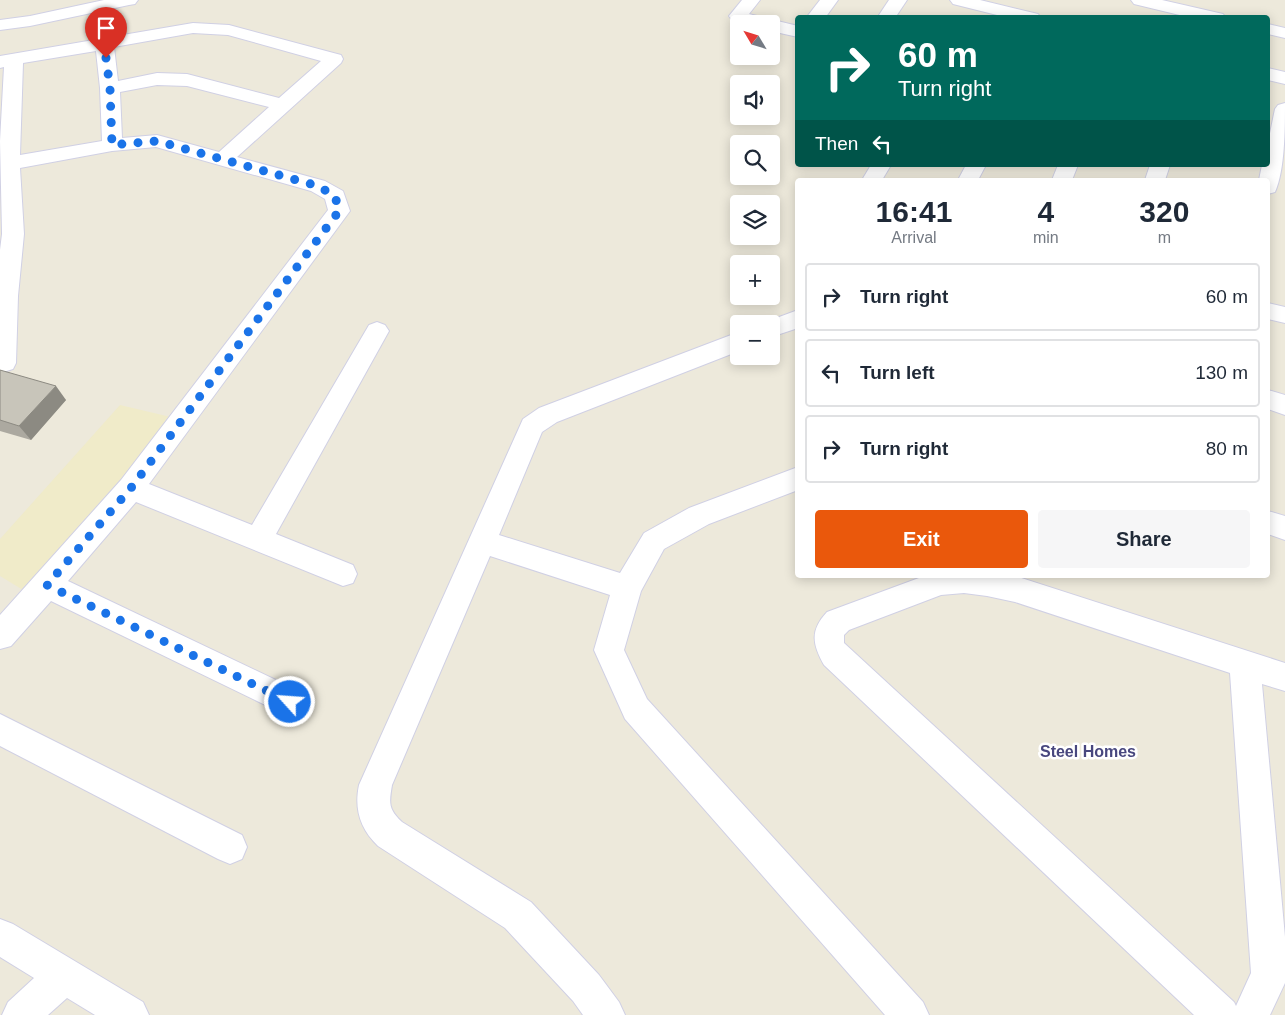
<!DOCTYPE html>
<meta charset="utf-8">
<style>
body{margin:0;font-family:Helvetica,sans-serif;background:#f6f6f7;color:#1f2937;height:100vh;display:flex;flex-direction:column;font-size:19px;white-space:nowrap}
*{box-sizing:border-box;margin:0}
p{font-size:16px;color:#747a83}
.icon{flex:none;width:28px;height:28px;fill:none;stroke:currentColor;stroke-width:2;stroke-linecap:round;stroke-linejoin:round}
.map{position:relative;flex:1;overflow:hidden}
.sheet{position:absolute;left:795px;top:178px;width:475px;height:400px;display:flex;flex-direction:column;background:#fff;border-radius:5px;box-shadow:0 2px 12px #0003}
.sheet>*{flex:none}
.guide{position:absolute;left:795px;top:15px;width:475px;height:152px;border-radius:5px;box-shadow:0 2px 12px #0003;background:#00695c;color:#fff;overflow:hidden}
.needle{width:32px;rotate:308deg}
.tools{position:absolute;left:730px;top:15px;display:grid;gap:10px}
.tools a{display:grid;place-items:center;width:50px;height:50px;border-radius:5px;background:#fff;box-shadow:0 2px 12px #0003;font-size:25px}
.pin{position:absolute;display:grid;place-items:center;width:42px;height:42px;color:#fff;margin:-51px -21px;border-radius:50% 50% 50% 0;rotate:-45deg;box-shadow:0 0 5px #0007}
.pin .icon{rotate:45deg}
.me{position:absolute;width:55px;margin:-28px;rotate:296deg;stroke-linejoin:round;filter:drop-shadow(0 0 4px #0008)}
.turn{display:flex;align-items:center;gap:18px;height:105px;padding:0 20px;font-size:22px}
.turn .icon{width:65px;height:65px;stroke-width:2.5}
.turn b{display:block;font-size:35px;line-height:42px}
.then{display:flex;align-items:center;height:48px;padding:0 20px;background:#0003;gap:10px;font-size:19px}
.eta{display:flex;justify-content:space-evenly;align-items:center;height:85px;text-align:center}
.eta b{font-size:30px;font-weight:700;line-height:35px}
.action{display:flex;gap:10px;margin-top:auto;padding:10px 20px}
.action a{flex:1;height:58px;border-radius:5px;background:#ea580c;color:#fff;font-size:20px;font-weight:700;line-height:58px;text-align:center}
.action a+a{background:#f6f6f7;color:#1f2937}
ul{padding:0;list-style:none}
li{display:flex;align-items:center;gap:15px;height:68px;margin:0 10px 8px;padding:0 10px;border:2px solid #e0e1e3;border-radius:5px}
li div{flex:1}
li b{display:block;font-size:19px}
li em{font-style:normal}
.map>svg:first-child{display:block}
</style>
<div class="map">
<svg width="1285" height="1015" viewBox="0 0 1285 1015">
<rect width="100%" height="100%" fill="#ede9db"/>
<polygon fill="#f0ebc9" points="120,405 175,418 121,490 23,590 0,576 0,539"/>
<g fill="none" stroke-linecap="round" stroke-linejoin="round">
<g stroke="#d0d0e4" stroke-width="2">
<g id="minor">
<polygon points="104,0 138,0 135,4 129,5 30,26 0,30 0,20 30,16"/>
<polygon points="742,0 760,0 749,14 798,26 798,37 771,31 771,24 747,24 732,20 729,16"/>
<polygon points="820,0 838,0 825,18 806,18"/>
<polygon points="889,0 907,0 895,18 877,18"/>
<polygon points="950,0 980,0 1038,14 1041,18 1009,18 953,4"/>
<polygon points="1131,0 1162,0 1223,14 1226,18 1192,18 1134,4"/>
<path d="M193 23 229 25 341 55 343 59 341 63 237 157 325 181 343 191 350 211 149 484 252 525 369 325 377 322 385 325 389 331 276 534 353 565 357 574 353 583 343 586 136 502 68 581 301 692 306 702 301 712 290 717 51 601 11 646 0 649V615L121 480 328 210 325 199 311 191 156 147 112 151 20 168 24 234 18 296 16 363 13 369 0 373V250L2 234 0 141 4 67 0 68V56ZM193 33 228 35 321 61 279 98 187 74 157 73 118 81 114 47ZM96 51 100 88 102 141 20 155 23 63ZM157 85 187 86 269 107 219 152 157 135 122 138 120 92Z"/>
<polygon points="1268,24 1285,28 1285,38 1268,34"/>
<polygon points="1268,68 1285,72 1285,84 1268,80"/>
<path d="M1285 103C1285 128 1285 170 1275 192L1268 194V180H1259L1262 165H1268V143L1275 109 1278 105Z"/>
<polygon points="871,165 891,165 882,180 862,180"/>
<polygon points="966,165 986,165 978,180 958,180"/>
<polygon points="1058,165 1078,165 1072,180 1052,180"/>
<polygon points="1150,165 1170,165 1165,180 1145,180"/>
<polygon points="1268,303 1285,307 1285,323 1268,319"/>
<polygon points="798,310 798,328 771,337 771,324 763,323"/>
<path d="M739 332V351L557 422 542 432 499 535 620 573 644 533 689 508 798 467V490L709 524 664 549 641 591 624 650 647 699 923 1002 929 1015H885L625 719 594 650 610 595 490 556 392 785C389 803 388 809 402 822L531 902 599 975 619 1002 625 1015H583L573 1001 505 928 378 846C360 829 354 809 359 785L523 419 539 408Z"/>
<polygon points="1268,390 1285,395 1285,415 1268,409"/>
<polygon points="1268,511 1285,516 1285,540 1268,534"/>
<path d="M927 575 1015 576 1285 663V691L1262 684 1285 937V983L1270 1015H1194L824 665C812 644 810 630 827 612ZM964 593 987 596 1015 602 1230 673 1251 973 1236 1006 1234 1002 844 643V635L849 630 941 595Z"/>
<polygon points="0,714 242,835 247,847 242,859 230,864 218,859 0,746"/>
<polygon points="0,919 13,924 143,1002 149,1015 95,1015 67,998 48,1015 2,1015 8,1002 34,978 0,957"/>
</g>
</g>
<use href="#minor" fill="#fff" fill-rule="evenodd"/>
</g>
<polygon fill="#aca9a0" points="0,370 66,400 31,440 0,431"/>
<polygon fill="#8c8a82" points="56,386 66,400 31,440 19,426"/>
<polygon fill="#c8c5ba" stroke="#8c8a82" points="0,370 56,386 19,426 0,420"/>
<g fill="none" stroke-linecap="round" stroke-linejoin="round">
<polyline stroke="#1a73e8" stroke-width="9" stroke-dasharray="0 16.2" points="106,58 110,88 112,145 157,141 318,186 335,196 339,211 131,488 47,585 290,702"/>
</g>
<g text-anchor="middle" stroke-width="5" stroke-linejoin="round" paint-order="stroke">
<g font-size="16" font-weight="bold" fill="#48477e" stroke="#fff">
<text x="1088" y="757">Steel Homes</text>
</g>
</g>
</svg>
<div class="tools">
<a><svg class="needle" viewBox="-14 -14 28 28"><path d="M0-13l5 13h-10z" fill="#e53935"/><path d="M0 13l5-13h-10z" fill="#747a83"/></svg></a>
<a><svg class="icon" aria-label="sound" viewBox="0 0 24 24"><path d="M4 9h4l5-4v14l-5-4H4zM17 9q2 3 0 6"/></svg></a>
<a><svg class="icon" aria-label="search" viewBox="0 0 24 24"><circle cx="10" cy="10" r="6"/><path d="M15 15l6 6"/></svg></a>
<a><svg class="icon" aria-label="layers" viewBox="0 0 24 24"><path d="M12 4l9 5-9 5-9-5zM3 14l9 5 9-5"/></svg></a>
<a>+</a>
<a>−</a>
</div>
<div class="pin" style="left:106px;top:58px;background:#d93025"><svg class="icon" aria-label="arrive" viewBox="0 0 24 24"><path d="M6 21V4h12l-3 4 3 4H6"/></svg></div>
<svg class="me" style="left:290px;top:702px" viewBox="-20 -20 40 40"><circle r="17" fill="#1a73e8" stroke="#fff" stroke-width="3"/><path d="M0-11L8 9 0 5-8 9z" fill="#fff"/></svg>
<div class="guide">
<div class="turn"><svg class="icon" aria-label="right" viewBox="0 0 24 24"><path d="M7 20v-9h11M14 6l5 5-5 5"/></svg><div><b>60 m</b>Turn right</div></div>
<div class="then">Then<svg class="icon" aria-label="left" viewBox="0 0 24 24"><path d="M17 20v-9H6M10 6l-5 5 5 5"/></svg></div>
</div>
<section class="sheet">
<div class="eta">
<div><b>16:41</b><p>Arrival</p></div>
<div><b>4</b><p>min</p></div>
<div><b>320</b><p>m</p></div>
</div>
<ul>
<li><svg class="icon" aria-label="right" viewBox="0 0 24 24"><path d="M7 20v-9h11M14 6l5 5-5 5"/></svg><div><b>Turn right</b></div><em>60 m</em></li>
<li><svg class="icon" aria-label="left" viewBox="0 0 24 24"><path d="M17 20v-9H6M10 6l-5 5 5 5"/></svg><div><b>Turn left</b></div><em>130 m</em></li>
<li><svg class="icon" aria-label="right" viewBox="0 0 24 24"><path d="M7 20v-9h11M14 6l5 5-5 5"/></svg><div><b>Turn right</b></div><em>80 m</em></li>
</ul>
<div class="action"><a>Exit</a><a>Share</a></div>
</section>
</div>
